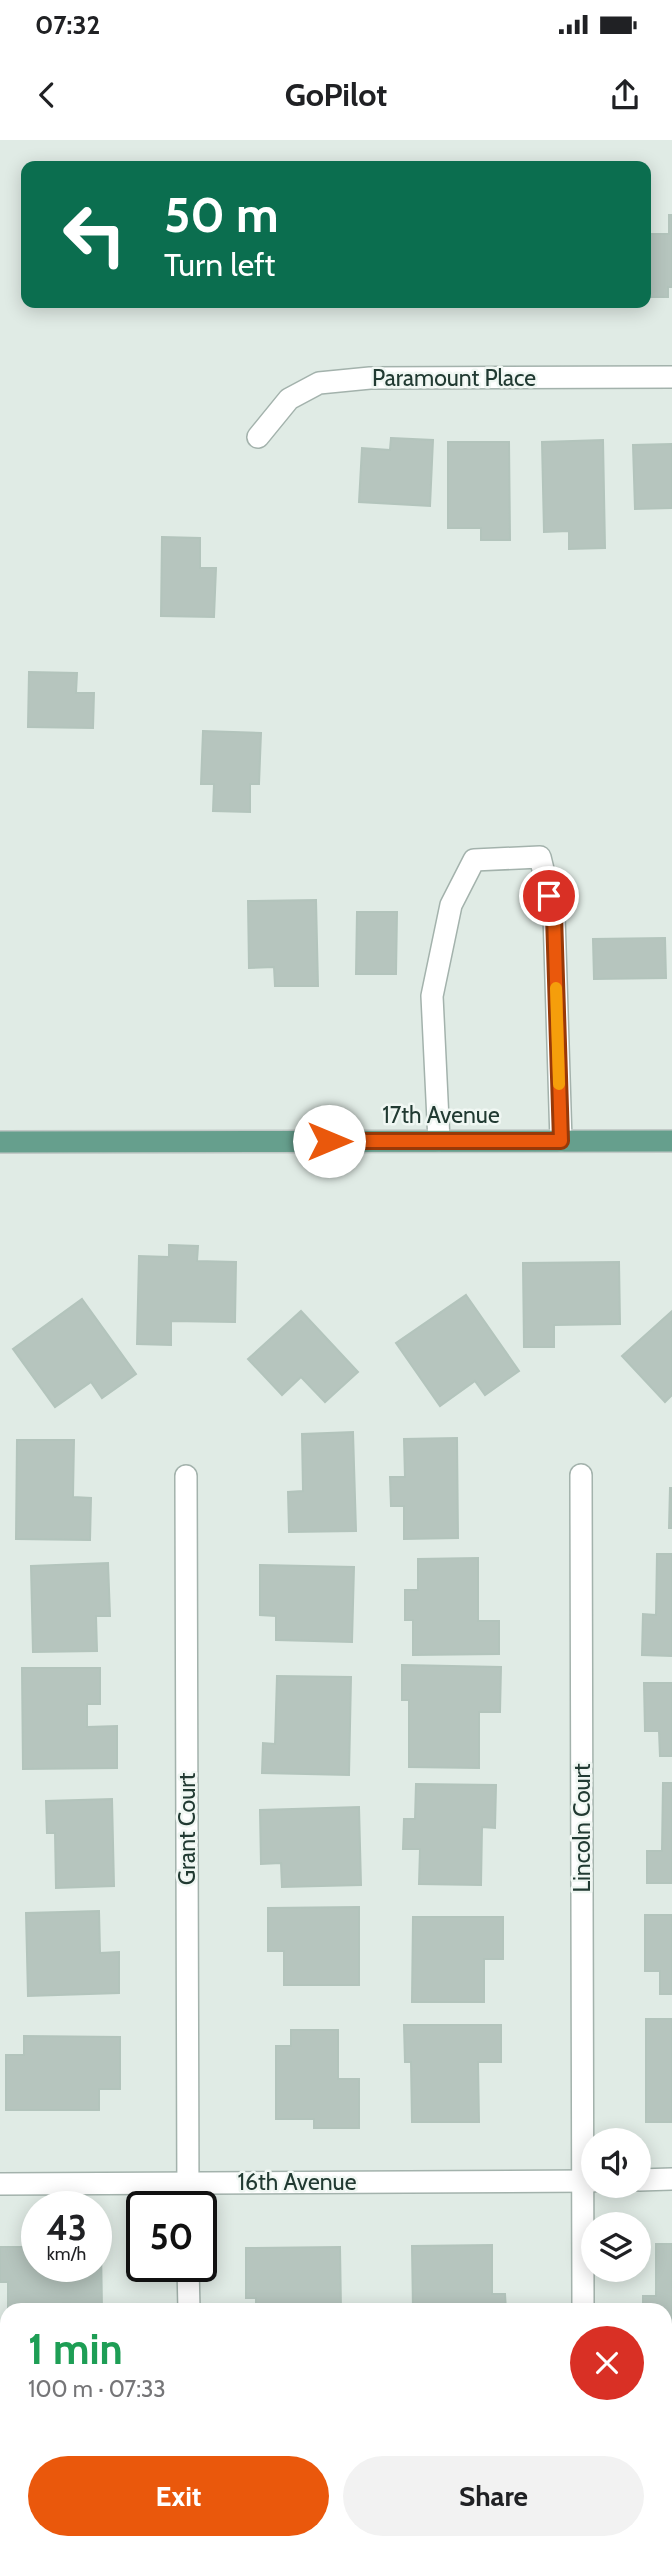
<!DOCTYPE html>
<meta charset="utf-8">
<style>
body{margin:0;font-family:Cabin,sans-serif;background:#f2f2f2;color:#202124;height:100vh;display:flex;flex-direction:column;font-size:26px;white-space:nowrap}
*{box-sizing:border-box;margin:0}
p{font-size:23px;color:#757577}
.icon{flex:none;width:38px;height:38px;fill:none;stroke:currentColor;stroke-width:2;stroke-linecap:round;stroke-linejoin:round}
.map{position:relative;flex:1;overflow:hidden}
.panel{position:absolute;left:0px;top:2163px;width:672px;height:247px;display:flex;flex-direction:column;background:#fff;border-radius:21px 21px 0 0;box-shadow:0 4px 18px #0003}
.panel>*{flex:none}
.guide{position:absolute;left:21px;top:21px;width:630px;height:147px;border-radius:14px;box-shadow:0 4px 18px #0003;background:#0b6e4f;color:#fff;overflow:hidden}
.fabs{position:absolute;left:581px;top:1988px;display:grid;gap:14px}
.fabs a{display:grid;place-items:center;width:70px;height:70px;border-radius:50%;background:#fff;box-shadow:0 4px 18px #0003;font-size:35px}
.speed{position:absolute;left:21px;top:2051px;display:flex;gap:14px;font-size:35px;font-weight:700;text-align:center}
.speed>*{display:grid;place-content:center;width:91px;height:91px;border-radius:50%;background:#fff;box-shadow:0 4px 18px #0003;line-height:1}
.speed small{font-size:18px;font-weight:400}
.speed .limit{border:4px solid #111;border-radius:10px;background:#fff;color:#111}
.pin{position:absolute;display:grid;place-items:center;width:60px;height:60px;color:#fff;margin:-30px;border:4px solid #fff;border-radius:50%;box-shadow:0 2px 7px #0007}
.me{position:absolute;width:77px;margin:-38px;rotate:90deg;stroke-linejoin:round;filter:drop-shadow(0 0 5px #0008)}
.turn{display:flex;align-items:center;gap:24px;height:147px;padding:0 28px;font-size:32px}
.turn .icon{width:91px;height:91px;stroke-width:2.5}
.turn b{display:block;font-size:49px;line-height:60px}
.round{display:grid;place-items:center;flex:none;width:74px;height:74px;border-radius:37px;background:#f2f2f2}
.overview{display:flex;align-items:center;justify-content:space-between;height:119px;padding:0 28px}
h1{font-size:42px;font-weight:800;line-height:52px;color:#1e9e55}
.cta{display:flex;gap:14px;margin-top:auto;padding:14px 28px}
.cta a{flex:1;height:80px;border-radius:42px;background:#ea580c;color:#fff;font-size:28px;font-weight:800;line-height:80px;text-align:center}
.cta a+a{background:#f2f2f2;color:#202124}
.status{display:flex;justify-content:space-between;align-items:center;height:49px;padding:0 35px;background:#fff;direction:ltr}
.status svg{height:19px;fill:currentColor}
header{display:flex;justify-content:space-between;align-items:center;height:91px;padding:0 28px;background:#fff;font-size:32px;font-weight:800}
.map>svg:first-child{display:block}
</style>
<div class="status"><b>07:32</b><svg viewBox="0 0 49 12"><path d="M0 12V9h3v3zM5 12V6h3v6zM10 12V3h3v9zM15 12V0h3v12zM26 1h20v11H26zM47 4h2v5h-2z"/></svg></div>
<header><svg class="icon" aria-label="back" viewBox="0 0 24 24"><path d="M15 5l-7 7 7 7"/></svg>GoPilot<svg class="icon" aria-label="share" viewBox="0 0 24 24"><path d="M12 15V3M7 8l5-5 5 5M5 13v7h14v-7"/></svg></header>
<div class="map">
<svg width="672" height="2409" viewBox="0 0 672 2409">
<rect width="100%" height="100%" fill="#e0ebe5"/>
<g fill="#b6c5be" stroke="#b3c4bc" stroke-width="2">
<polygon points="669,75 672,75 672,147 668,147 668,157 646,157 646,94 669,94"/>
<polygon points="391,298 433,300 430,366 359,362 362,308 390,310"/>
<polygon points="603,300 605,408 569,409 569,391 544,392 542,302"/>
<polygon points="448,302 509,302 510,400 481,400 481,388 448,388"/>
<polygon points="672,304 672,368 635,369 633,305"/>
<polygon points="162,397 200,398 200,428 216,428 214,477 161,476"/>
<polygon points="29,532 77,533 76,553 94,553 93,588 28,587"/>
<polygon points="203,591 261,593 259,644 250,644 250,672 213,671 214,644 201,644"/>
<polygon points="316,760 318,846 275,846 274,827 249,828 248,761"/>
<polygon points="357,772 397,772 396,834 356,834"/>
<polygon points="665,798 666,838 594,839 593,799"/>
<polygon points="169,1105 198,1106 197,1121 236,1122 235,1182 171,1181 171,1205 137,1204 139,1116 169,1117"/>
<polygon points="619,1122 620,1184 554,1185 554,1207 524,1207 523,1123"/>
<polygon points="466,1155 519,1231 485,1255 475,1241 440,1266 396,1203"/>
<polygon points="82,1159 136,1234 102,1258 91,1242 55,1267 13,1209"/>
<polygon points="301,1171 358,1232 325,1262 301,1237 282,1255 248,1219"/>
<polygon points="672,1171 672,1255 665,1262 622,1216"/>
<polygon points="353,1292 356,1391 289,1392 288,1352 303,1351 302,1294"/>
<polygon points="457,1298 458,1398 404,1399 404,1366 391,1366 390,1337 405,1337 404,1299"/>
<polygon points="17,1300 74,1300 73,1357 91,1358 90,1400 16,1399"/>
<polygon points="670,1348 672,1348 672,1388 669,1388"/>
<polygon points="657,1414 672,1414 672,1516 642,1515 643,1474 656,1475"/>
<polygon points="478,1418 478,1481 499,1481 499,1514 413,1515 413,1480 405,1480 405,1450 418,1450 418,1419"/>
<polygon points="108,1423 110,1476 96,1476 97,1511 33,1512 31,1426"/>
<polygon points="260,1425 354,1427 352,1502 276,1500 276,1476 260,1475"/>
<polygon points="402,1525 501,1527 500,1572 479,1572 479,1628 409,1627 409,1560 402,1560"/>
<polygon points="22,1528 100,1528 100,1564 87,1564 87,1587 117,1586 117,1628 23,1629"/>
<polygon points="277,1536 351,1537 349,1635 262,1633 263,1603 275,1604"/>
<polygon points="644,1543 672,1543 672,1616 660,1616 659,1591 645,1591"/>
<polygon points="663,1643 672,1643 672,1743 647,1743 647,1711 662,1711"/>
<polygon points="416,1644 496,1645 495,1688 482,1687 481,1745 419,1744 420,1709 403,1709 404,1679 415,1679"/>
<polygon points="112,1659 114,1746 56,1748 55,1693 47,1693 46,1661"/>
<polygon points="359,1667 361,1745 282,1747 281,1723 261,1724 260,1670"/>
<polygon points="359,1767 359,1845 284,1845 284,1811 268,1811 268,1768"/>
<polygon points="99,1771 100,1813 119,1812 119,1853 28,1856 26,1773"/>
<polygon points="645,1775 672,1775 672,1854 660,1854 660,1831 645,1831"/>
<polygon points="413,1777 503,1777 503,1819 484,1819 484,1862 412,1862"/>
<rect x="646" y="1879" width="26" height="103"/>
<polygon points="404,1885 501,1885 501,1922 478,1922 479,1982 412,1982 411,1922 405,1922"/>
<polygon points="291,1890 338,1890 338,1939 359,1939 359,1988 314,1988 314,1979 276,1979 276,1906 291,1906"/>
<polygon points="24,1896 120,1897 120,1949 99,1949 99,1970 6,1970 6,1915 24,1915"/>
<polygon points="656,2104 672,2104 672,2206 665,2206 665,2170 643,2170 643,2156 656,2156"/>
<polygon points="492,2105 492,2154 505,2154 506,2170 413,2170 412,2106"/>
<polygon points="0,2107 37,2107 37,2126 96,2126 96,2107 101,2107 102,2170 8,2170 8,2142 0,2142"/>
<polygon points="340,2107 341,2170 256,2170 256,2158 246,2158 246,2108"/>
<rect x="0" y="2196" width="7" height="31"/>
<rect x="665" y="2230" width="7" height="88"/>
<polygon points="665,2346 672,2346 672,2409 651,2409 651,2403 665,2403"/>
<rect x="11" y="2403" width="88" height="6"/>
<rect x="249" y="2403" width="94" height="6"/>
<rect x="418" y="2403" width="77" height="6"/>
</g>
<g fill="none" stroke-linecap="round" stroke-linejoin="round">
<g stroke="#a3b2ac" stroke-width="24">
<g id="minor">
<polyline points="258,297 289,259 319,243 370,238 672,237"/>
<polyline points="439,1001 432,856 451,765 474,720 540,717 554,775 561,1001"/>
<polyline points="581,1335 583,2170"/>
<polyline points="186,1336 188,2067"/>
<polyline points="639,2040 672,2039"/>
<polyline points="0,2044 593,2041"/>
<polyline points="188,2126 189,2170"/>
<polyline points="190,2403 190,2409"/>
<polyline points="586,2403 586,2409"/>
</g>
</g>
<g stroke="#c1c8c6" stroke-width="24">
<polyline id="major" points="0,1002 672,1001"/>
</g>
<use href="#minor" stroke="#fff" stroke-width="21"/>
<use href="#major" stroke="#669f8d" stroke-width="21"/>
</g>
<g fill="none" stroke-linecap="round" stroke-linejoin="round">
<g stroke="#983908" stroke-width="18">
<polyline id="route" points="329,1001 561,1001 554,775 549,756"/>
</g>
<use href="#route" stroke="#ea580c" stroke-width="12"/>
<polyline stroke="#f59e0b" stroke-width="12" points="556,848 559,944"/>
</g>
<g text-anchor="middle" stroke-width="5" stroke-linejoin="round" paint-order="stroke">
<g font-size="23" fill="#213a32" stroke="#f0f7f3">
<text x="454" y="246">Paramount Place</text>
<text x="441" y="983">17th Avenue</text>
<text transform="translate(582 1688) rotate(-90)" y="8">Lincoln Court</text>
<text transform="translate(187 1689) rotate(-90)" y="8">Grant Court</text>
<text x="297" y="2050">16th Avenue</text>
</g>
</g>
</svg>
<div class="fabs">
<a><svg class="icon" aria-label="sound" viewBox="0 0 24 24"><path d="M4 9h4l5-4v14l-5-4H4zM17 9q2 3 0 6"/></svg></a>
<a><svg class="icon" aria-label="layers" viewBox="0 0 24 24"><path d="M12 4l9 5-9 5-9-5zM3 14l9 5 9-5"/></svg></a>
</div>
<div class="speed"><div>43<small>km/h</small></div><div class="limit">50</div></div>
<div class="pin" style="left:549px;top:756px;background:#d93025"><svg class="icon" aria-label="arrive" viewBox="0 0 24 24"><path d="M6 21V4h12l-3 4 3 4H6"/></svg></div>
<svg class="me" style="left:329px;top:1001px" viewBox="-20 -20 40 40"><circle r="19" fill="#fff"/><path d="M0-13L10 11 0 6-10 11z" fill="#ea580c"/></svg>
<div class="guide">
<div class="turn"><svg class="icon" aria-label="left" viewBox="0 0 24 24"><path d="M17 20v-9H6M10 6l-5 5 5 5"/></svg><div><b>50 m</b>Turn left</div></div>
</div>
<section class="panel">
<div class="overview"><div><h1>1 min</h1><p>100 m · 07:33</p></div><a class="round" style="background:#d93025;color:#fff"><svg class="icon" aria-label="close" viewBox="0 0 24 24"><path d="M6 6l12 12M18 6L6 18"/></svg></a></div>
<div class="cta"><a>Exit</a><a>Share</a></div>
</section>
</div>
